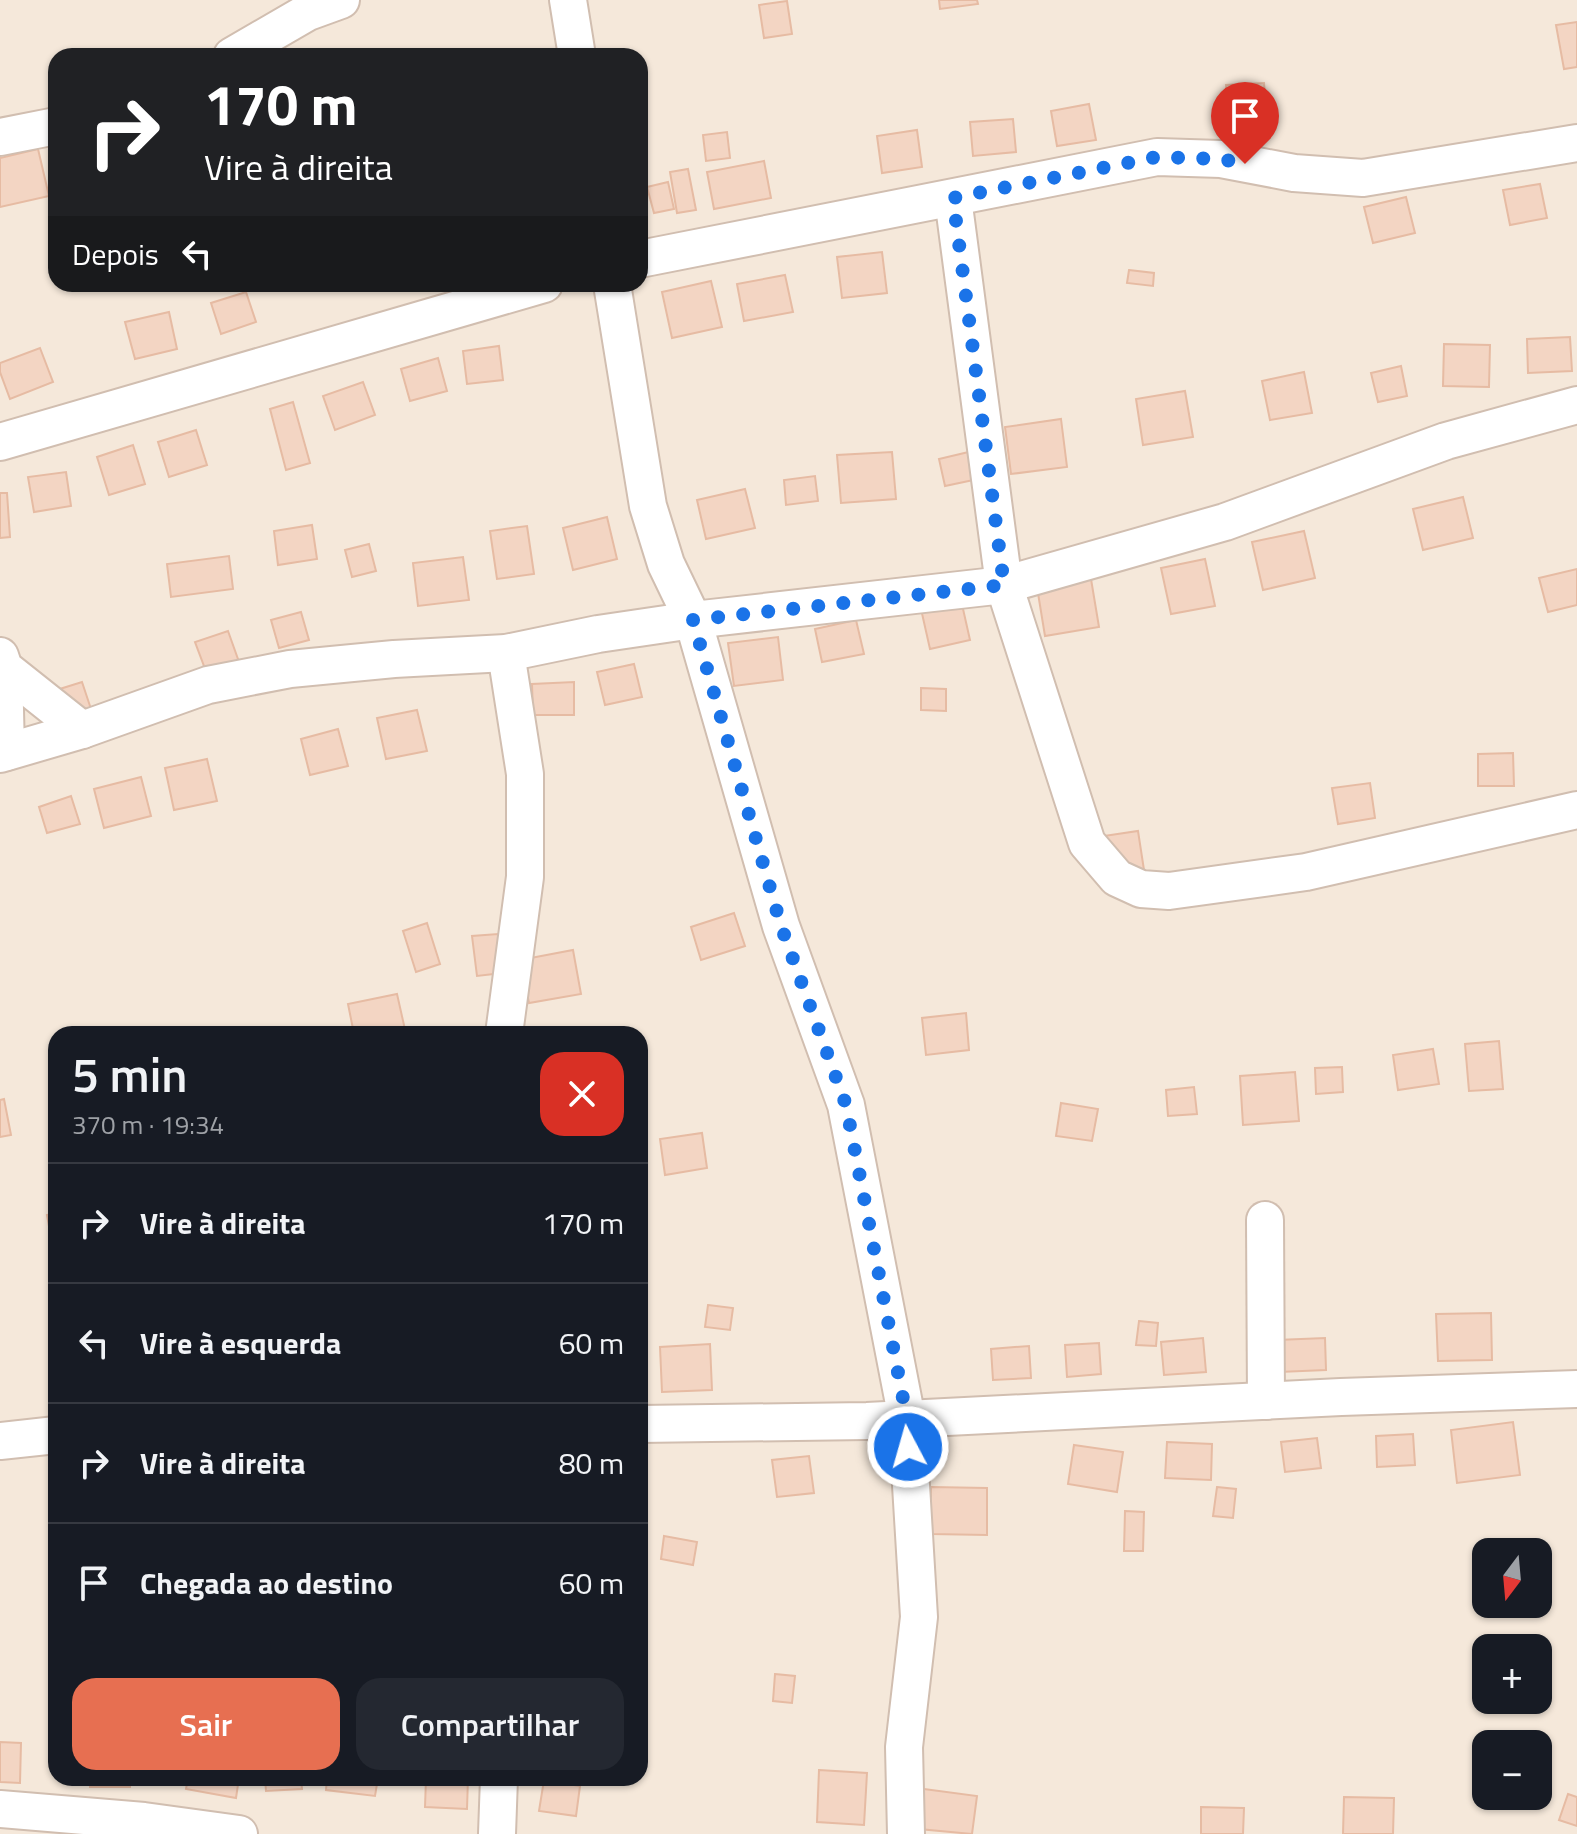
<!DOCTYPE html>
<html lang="pt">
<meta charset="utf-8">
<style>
body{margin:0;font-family:"Titillium Web",sans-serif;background:#242831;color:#f1f3f6;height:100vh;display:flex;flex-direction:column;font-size:30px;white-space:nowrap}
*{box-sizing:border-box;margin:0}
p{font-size:26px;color:#9ea1a6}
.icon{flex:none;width:44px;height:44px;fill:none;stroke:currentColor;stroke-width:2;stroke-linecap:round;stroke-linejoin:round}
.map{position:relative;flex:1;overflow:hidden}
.side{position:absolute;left:48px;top:1026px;width:600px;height:760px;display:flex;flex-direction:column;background:#171b24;border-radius:24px;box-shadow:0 2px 6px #0004}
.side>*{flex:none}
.guide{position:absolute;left:48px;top:48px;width:600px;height:244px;border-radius:24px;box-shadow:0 2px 6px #0004;background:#202124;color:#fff;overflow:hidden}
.needle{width:52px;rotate:196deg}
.fabs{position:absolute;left:1472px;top:1538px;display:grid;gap:16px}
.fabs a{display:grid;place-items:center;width:80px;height:80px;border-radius:16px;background:#171b24;box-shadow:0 2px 6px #0004;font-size:40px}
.pin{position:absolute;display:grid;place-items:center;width:68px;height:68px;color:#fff;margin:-82px -34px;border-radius:50% 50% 50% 0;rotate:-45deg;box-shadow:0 0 8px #0007}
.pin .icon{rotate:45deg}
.me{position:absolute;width:88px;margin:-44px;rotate:354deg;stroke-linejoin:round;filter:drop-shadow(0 0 6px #0008)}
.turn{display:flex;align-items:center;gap:28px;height:168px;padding:0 24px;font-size:36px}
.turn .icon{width:104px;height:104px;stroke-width:2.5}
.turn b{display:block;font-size:56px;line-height:68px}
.then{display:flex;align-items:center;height:76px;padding:0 24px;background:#0003;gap:16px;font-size:30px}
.round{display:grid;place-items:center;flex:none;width:84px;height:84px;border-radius:24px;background:#242831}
.overview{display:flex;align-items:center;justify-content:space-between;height:136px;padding:0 24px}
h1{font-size:48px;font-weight:600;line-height:60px}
.button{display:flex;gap:16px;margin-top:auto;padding:16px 24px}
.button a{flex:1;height:92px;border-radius:24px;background:#e76f51;color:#fff;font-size:32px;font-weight:600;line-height:92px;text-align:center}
.button a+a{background:#242831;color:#f1f3f6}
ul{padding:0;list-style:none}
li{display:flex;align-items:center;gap:24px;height:120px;padding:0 24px;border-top:2px solid #363941}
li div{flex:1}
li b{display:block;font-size:30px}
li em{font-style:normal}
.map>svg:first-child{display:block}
</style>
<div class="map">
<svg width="1577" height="1834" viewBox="0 0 1577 1834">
<rect width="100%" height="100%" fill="#fdf6ec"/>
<path fill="#f5e8da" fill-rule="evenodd" d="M0 0H1577V1834H0ZM56 56H640V284H56ZM56 1034H640V1778H56ZM1486 1552H1538V1604H1486ZM1486 1648H1538V1700H1486ZM1486 1744H1538V1796H1486Z"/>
<g fill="#f3d5c3" stroke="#e6bba3" stroke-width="2">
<polygon points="939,0 977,0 978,4 940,9"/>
<polygon points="787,1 792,34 764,38 759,5"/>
<polygon points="1577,22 1577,67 1564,69 1556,25"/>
<polygon points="1264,83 1267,120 1229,122 1226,85"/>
<polygon points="1089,104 1096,140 1057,146 1051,111"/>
<polygon points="1013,119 1016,152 973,156 970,122"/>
<polygon points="917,130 922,167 882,173 877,136"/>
<polygon points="727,132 730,158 706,161 703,135"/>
<polygon points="38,149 49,196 0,207 0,158"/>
<polygon points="764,161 771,198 714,209 707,172"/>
<polygon points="688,169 696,210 677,213 670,172"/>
<polygon points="668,182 674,209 654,213 647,187"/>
<polygon points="1540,184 1547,218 1510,225 1503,190"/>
<polygon points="1406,197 1415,233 1373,243 1364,207"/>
<polygon points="882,252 887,293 842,298 837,257"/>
<polygon points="1129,270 1154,273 1153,286 1127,283"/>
<polygon points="785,275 793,312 744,321 737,284"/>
<polygon points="711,281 722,327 672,338 662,292"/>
<polygon points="246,292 256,322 221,334 211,303"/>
<polygon points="169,312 177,349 135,359 125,322"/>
<polygon points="1570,337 1572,371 1528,373 1527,339"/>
<polygon points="1444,344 1490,345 1489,387 1443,386"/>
<polygon points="499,346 503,380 467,384 463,351"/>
<polygon points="40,348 53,382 10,399 0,372 0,363"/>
<polygon points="438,358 447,391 410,401 401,369"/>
<polygon points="1401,366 1407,396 1378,402 1371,373"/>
<polygon points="1304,372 1312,413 1270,420 1262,381"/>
<polygon points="363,382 375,415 335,430 323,396"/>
<polygon points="1185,391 1193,437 1143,445 1136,399"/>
<polygon points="293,402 310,463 286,470 270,409"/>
<polygon points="1061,419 1067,467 1011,474 1005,427"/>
<polygon points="196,430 207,465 169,477 158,442"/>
<polygon points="133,445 145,484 109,495 97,457"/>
<polygon points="977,450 983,478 945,486 939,459"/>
<polygon points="892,452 896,499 841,503 837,455"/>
<polygon points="66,472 71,506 34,512 28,477"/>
<polygon points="815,476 818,501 786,505 784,480"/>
<polygon points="745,489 755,528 706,539 697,500"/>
<polygon points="0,493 7,493 10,537 0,538"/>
<polygon points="1463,497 1473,538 1423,550 1413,509"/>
<polygon points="607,517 617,559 573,570 563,528"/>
<polygon points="312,525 317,559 278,565 274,531"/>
<polygon points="527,526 534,574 497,579 490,531"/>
<polygon points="1304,531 1315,578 1263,590 1252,542"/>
<polygon points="369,544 376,571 352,577 345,550"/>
<polygon points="229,556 233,589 171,597 167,564"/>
<polygon points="463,557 469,600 418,606 413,563"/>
<polygon points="1205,559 1215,606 1171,614 1161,568"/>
<polygon points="1577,569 1577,605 1548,612 1539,578"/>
<polygon points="1091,579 1099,627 1045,636 1037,587"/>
<polygon points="961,600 970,640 930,649 921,609"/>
<polygon points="301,612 309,640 279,648 271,620"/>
<polygon points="856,620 864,654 822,662 815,629"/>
<polygon points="228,631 239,662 207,674 195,642"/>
<polygon points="778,637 783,680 734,686 728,643"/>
<polygon points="634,664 642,697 605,705 597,672"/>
<polygon points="82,682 92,712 58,723 47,693"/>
<polygon points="574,682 574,715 533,715 532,684"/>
<polygon points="921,688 946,689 946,711 921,710"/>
<polygon points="417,710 427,751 386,759 377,718"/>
<polygon points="338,729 348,766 310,775 301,739"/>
<polygon points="1513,753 1514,786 1478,786 1478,754"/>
<polygon points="207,759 217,801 174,810 165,768"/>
<polygon points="141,777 151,816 104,828 94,789"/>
<polygon points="1370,783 1375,818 1338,824 1332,788"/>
<polygon points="71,796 80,824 47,833 39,807"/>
<polygon points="1138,831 1144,870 1104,876 1097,837"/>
<polygon points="734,913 745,946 701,960 691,927"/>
<polygon points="427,923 440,964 416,972 403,931"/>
<polygon points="498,934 502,973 477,976 472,936"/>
<polygon points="573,950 581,994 529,1003 520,960"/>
<polygon points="397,994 406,1034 354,1034 348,1004"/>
<polygon points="966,1013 969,1050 926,1055 922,1018"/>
<polygon points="1499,1041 1503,1089 1469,1091 1465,1044"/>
<polygon points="1433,1049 1439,1084 1398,1090 1393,1055"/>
<polygon points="1342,1067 1343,1092 1316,1094 1315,1068"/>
<polygon points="1295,1072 1299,1121 1243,1125 1240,1076"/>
<polygon points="1194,1087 1197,1114 1168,1116 1166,1090"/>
<polygon points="4,1099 11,1135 0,1137 0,1100"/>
<polygon points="1061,1103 1098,1109 1092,1141 1056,1136"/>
<polygon points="702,1133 707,1168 665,1175 660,1139"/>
<polygon points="56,1213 56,1248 53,1249 47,1215"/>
<polygon points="708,1305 733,1308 730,1330 705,1327"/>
<polygon points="1491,1313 1492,1360 1438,1361 1436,1314"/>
<polygon points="1139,1321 1158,1323 1156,1346 1136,1345"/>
<polygon points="1203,1338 1206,1372 1164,1375 1161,1342"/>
<polygon points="1325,1338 1326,1370 1279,1372 1277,1340"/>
<polygon points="1099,1343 1101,1374 1067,1377 1065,1345"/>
<polygon points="710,1344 712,1390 662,1392 660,1347"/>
<polygon points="1029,1346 1031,1378 993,1380 991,1349"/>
<polygon points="1513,1422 1520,1475 1457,1483 1451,1430"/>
<polygon points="1413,1434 1415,1465 1377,1467 1376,1436"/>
<polygon points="1317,1438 1321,1468 1285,1472 1281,1442"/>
<polygon points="1167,1442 1212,1444 1211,1480 1165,1478"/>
<polygon points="1074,1445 1123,1452 1117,1492 1068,1484"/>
<polygon points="809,1456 814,1493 777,1497 772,1460"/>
<polygon points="931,1487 987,1488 987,1535 931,1534"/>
<polygon points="1217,1487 1236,1489 1233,1518 1213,1516"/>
<polygon points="1125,1511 1144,1512 1143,1551 1124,1551"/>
<polygon points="664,1536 697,1542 693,1565 661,1559"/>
<polygon points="775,1674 795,1676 792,1703 773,1701"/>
<polygon points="0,1742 21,1743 20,1783 0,1782"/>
<polygon points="819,1770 867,1773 864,1825 817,1822"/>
<rect x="90" y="1778" width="40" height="9"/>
<polygon points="188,1778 239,1778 236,1798 186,1789"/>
<polygon points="265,1778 301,1778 302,1789 266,1791"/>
<polygon points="327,1778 378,1778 375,1796 326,1790"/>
<polygon points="426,1778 468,1778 467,1809 425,1807"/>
<polygon points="544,1780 580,1786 576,1816 539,1811"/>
<polygon points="924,1789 977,1796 972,1834 919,1829"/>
<polygon points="1568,1794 1577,1797 1577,1826 1559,1820"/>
<polygon points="1344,1797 1394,1798 1393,1834 1343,1834"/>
<polygon points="1201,1807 1244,1808 1243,1834 1201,1834"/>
</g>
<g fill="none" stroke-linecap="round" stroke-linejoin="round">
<g stroke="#d1beb0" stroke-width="40">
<g id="minor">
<polyline points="568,0 577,56"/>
<polyline points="232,56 308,12 341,0"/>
<polyline points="0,137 56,126"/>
<polyline points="953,198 1004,585 1087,843 1117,878 1141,889 1169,891 1306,872 1577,810"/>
<polyline points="640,259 1157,157 1221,159 1294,173 1363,178 1577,143"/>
<polyline points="612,284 648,506 666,564 693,620 781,926 846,1105 907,1419 919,1617 904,1747 906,1834"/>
<polyline points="0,442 544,284"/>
<polyline points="0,656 4,668 82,730"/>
<polyline points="4,668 6,752"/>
<polyline points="0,754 82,730 208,685 290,669 394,659 506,653 598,634 693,620 1004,585 1225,522 1446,441 1577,405"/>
<polyline points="504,1034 525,877 525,774 506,653"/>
<polyline points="1265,1220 1266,1401"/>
<polyline points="640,1424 867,1421 1341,1397 1577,1389"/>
<polyline points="0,1441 56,1435"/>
<polyline points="0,1809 144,1821 239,1834"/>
<polyline points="497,1834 499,1778"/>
</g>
</g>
<use href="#minor" stroke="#fff" stroke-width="36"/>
</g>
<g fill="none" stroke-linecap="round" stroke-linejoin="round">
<polyline stroke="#1a73e8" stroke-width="14" stroke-dasharray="0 25.2" points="908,1447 907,1419 846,1105 781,926 693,620 1004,585 953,198 1157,157 1221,159 1245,164"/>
</g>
</svg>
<div class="fabs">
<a><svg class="needle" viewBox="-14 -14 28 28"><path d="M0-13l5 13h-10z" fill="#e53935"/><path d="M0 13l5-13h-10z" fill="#9ea1a6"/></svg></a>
<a>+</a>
<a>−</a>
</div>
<div class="pin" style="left:1245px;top:164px;background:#d93025"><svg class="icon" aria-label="arrive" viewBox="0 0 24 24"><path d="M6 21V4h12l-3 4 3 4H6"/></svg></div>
<svg class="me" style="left:908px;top:1447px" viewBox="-20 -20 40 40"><circle r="17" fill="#1a73e8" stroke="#fff" stroke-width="3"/><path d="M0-11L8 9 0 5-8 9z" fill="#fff"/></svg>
<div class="guide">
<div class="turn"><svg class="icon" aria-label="right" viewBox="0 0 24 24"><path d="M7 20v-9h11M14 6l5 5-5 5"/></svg><div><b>170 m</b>Vire à direita</div></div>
<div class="then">Depois<svg class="icon" aria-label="left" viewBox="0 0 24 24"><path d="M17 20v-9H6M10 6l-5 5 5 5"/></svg></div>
</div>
<section class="side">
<div class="overview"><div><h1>5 min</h1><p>370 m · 19:34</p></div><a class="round" style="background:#d93025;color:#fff"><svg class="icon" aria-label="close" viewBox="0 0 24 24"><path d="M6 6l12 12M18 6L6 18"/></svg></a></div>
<ul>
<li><svg class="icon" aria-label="right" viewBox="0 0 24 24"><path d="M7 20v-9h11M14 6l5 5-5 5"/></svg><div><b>Vire à direita</b></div><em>170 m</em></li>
<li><svg class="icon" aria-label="left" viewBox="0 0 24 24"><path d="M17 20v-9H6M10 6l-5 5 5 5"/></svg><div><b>Vire à esquerda</b></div><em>60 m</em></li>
<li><svg class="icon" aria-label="right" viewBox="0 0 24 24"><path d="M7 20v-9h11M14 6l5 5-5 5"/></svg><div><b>Vire à direita</b></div><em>80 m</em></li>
<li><svg class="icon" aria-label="arrive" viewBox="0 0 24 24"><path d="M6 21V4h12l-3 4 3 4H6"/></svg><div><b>Chegada ao destino</b></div><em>60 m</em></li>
</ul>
<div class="button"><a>Sair</a><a>Compartilhar</a></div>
</section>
</div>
